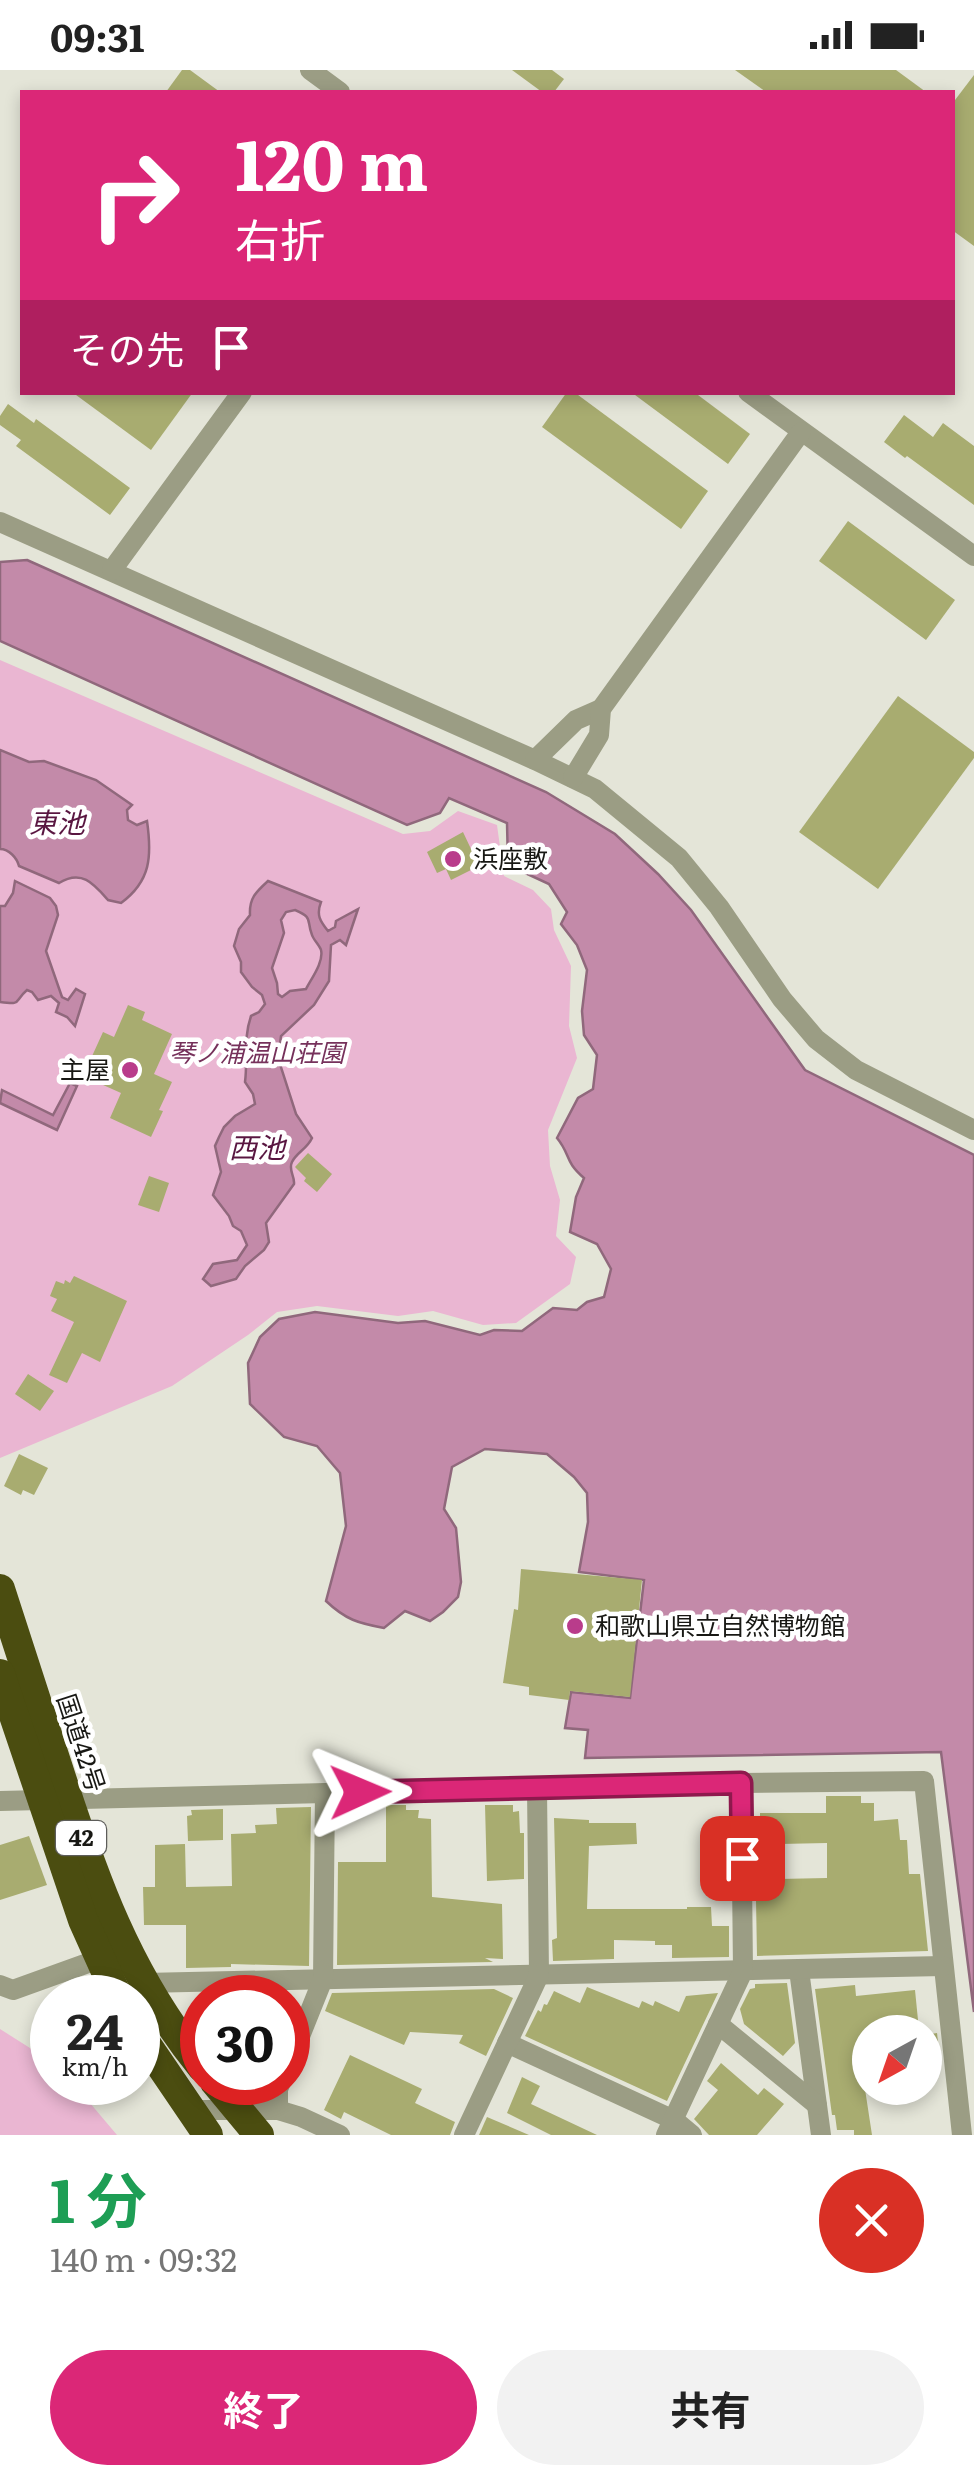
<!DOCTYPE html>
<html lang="ja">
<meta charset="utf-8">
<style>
body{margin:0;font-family:Literata,"Noto Sans JP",serif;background:#f2f2f2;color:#222;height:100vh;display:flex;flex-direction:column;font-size:38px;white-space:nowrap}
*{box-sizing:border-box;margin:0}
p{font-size:32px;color:#767676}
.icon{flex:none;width:55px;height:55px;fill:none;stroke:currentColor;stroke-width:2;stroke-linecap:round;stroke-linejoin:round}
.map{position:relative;height:2065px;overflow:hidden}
.side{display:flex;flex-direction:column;background:#fff;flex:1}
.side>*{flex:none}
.guide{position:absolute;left:20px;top:20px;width:935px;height:305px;border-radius:0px;box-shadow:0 5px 15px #0003;background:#db2777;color:#fff;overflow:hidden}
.needle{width:65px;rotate:220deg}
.buttons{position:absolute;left:852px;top:1945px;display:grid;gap:20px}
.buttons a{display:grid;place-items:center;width:90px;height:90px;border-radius:50%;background:#fff;box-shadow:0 5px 15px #0003;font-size:50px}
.speed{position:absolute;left:30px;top:1905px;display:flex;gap:20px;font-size:50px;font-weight:700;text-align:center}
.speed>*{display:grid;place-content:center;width:130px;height:130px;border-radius:50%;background:#fff;box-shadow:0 5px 15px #0003;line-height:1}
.speed small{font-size:25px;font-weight:400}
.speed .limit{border:15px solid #d22;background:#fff;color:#111}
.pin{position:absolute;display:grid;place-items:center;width:85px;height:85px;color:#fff;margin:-42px;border-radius:20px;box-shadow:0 5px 15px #0006}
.me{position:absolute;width:110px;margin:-55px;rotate:89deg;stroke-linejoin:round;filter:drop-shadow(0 0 8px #0008)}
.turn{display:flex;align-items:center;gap:35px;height:210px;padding:0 50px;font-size:45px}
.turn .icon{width:130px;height:130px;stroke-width:2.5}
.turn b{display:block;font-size:70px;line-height:85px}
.then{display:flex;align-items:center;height:95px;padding:0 50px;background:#0003;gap:20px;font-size:38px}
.round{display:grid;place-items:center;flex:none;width:105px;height:105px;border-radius:52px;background:#f2f2f2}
.headline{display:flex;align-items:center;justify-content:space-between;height:170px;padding:0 50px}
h1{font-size:60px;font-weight:700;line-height:75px;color:#1e9e55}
.action{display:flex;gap:20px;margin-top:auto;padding:20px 50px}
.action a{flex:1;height:115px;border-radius:60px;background:#db2777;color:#fff;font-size:40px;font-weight:700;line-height:115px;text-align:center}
.action a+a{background:#f2f2f2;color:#222}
.status{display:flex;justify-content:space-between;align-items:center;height:70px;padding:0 50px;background:#fff;direction:ltr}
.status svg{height:28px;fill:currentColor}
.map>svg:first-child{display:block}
</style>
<div class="status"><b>09:31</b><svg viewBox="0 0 49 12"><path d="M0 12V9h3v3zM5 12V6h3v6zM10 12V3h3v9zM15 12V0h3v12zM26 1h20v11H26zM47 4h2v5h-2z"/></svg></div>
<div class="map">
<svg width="974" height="2065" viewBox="0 0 974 2065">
<rect width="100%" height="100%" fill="#e4e5d8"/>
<g fill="#eab6d2">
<polygon points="0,590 403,764 430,761 458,741 497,755 504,806 533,820 551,839 554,860 571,896 569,956 577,988 548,1060 550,1096 560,1130 556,1166 576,1187 570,1214 516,1253 483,1255 433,1241 398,1246 317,1236 277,1242 248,1265 172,1316 0,1388"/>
<polygon points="0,1959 52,1992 52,2012 73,2013 117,2065 0,2065"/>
</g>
<g fill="#c38aa9" stroke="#90687c" stroke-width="2.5" fill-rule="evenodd">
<path d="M27 490 546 722 615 764 658 804 691 840 805 1000 974 1085V1942L941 1682 585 1688 588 1660 565 1658 571 1622 630 1628 644 1510 579 1502 588 1452 587 1423 574 1407 547 1384 485 1379 452 1397 444 1439 456 1458 461 1512 458 1527 443 1542 430 1551 405 1541 384 1558C358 1553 346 1550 326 1531L346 1456 340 1403 317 1376 284 1367 250 1334 248 1293 260 1267 279 1249 315 1242 398 1253 425 1251 480 1265 494 1260 522 1261 553 1238 577 1240 587 1232 604 1227 611 1199 597 1174 570 1162 576 1127 584 1108C564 1091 571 1085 557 1068L578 1028 593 1019 597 985 584 965 582 941 587 900 577 875 561 854 567 842 549 814 508 795 507 753 449 728 440 743 407 755 0 571V492Z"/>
<path d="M0 680 29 692 44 691 96 710 132 735 127 740 128 750 137 755 147 751C152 786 151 811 121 833L108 830C94 814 82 799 59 813L19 796C17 788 9 779 0 779Z"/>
<path d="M15 811 50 828 56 836 58 845 46 881 62 927 68 930 76 919 85 924 75 956 67 947 56 942 59 933 51 926 38 930 32 922 27 920C13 932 23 935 0 932V836H5L13 823Z"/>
<path d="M268 811 321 832C316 845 320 851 328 861L335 857 336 851 358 839 346 875 340 870 331 875 329 911 314 935 281 966 278 988 296 1044 312 1068C307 1079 297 1082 292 1092 288 1100 295 1106 294 1114L266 1153 269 1172 264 1180 245 1196 236 1209 211 1216 203 1209 213 1194 237 1190 247 1175 241 1161 233 1156 229 1146 213 1125 221 1102 215 1076 219 1067 224 1057 235 1046 255 1034 253 1024 245 1012C248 989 243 969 251 946L259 942 265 934 262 925 252 917 241 902V892L234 876 239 859 250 845C249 828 256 822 268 811ZM295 840C314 848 306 850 312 865 313 869 320 876 321 880 324 892 311 909 306 919L290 921 282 927 278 924 277 913 272 898 284 863 281 850 286 842Z"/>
<polygon points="70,1013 77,1016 57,1060 0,1033 2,1020 53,1045"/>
</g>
<g fill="#a8ac70" fill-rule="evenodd">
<polygon points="182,0 190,0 220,22 166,22"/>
<polygon points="512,0 552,0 564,9 554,22 542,22"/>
<polygon points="735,0 896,0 926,22 766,22"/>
<polygon points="974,5 974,176 952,160 952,34"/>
<polygon points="72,322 193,322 151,380"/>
<polygon points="567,322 574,322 708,421 681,459 542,357"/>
<polygon points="631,322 694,322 750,364 728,394"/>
<polygon points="8,334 34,353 36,349 130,418 110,445 16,376 21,370 0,355 0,346"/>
<polygon points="904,345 933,367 943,353 974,376 974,435 907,386 905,388 884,372"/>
<polygon points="848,451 955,530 926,570 819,491"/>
<polygon points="898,626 974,682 974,688 878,819 799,762"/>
<polygon points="463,762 479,796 451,810 446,799 437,803 427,782"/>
<polygon points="128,935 145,942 142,950 172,964 154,1004 172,1012 159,1040 163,1041 151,1067 110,1048 121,1023 83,1006 103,962 114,967"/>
<polygon points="308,1083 332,1104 317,1122 304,1111 306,1108 295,1097"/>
<polygon points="149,1106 169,1113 159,1142 138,1135"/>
<polygon points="74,1206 127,1231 100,1292 82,1283 67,1313 49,1305 74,1252 51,1241 57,1229 50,1226 56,1211 64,1214 65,1210 70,1213"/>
<polygon points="28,1304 54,1321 40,1341 15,1324"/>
<polygon points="19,1384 48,1398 34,1425 23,1420 21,1425 4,1416"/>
<polygon points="521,1499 642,1510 630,1627 570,1621 569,1630 529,1625 529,1617 503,1613 514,1539 518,1540"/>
<path d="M826 1726H861V1733H874V1751L898 1749 900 1770H907L909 1804H920L928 1881 757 1886 755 1774H760V1743H826ZM827 1773V1808L779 1809 780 1774Z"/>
<polygon points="386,1735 406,1735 406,1740 419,1740 418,1748 431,1749 432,1827 502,1834 503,1889 485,1888 493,1892 337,1895 338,1792 386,1792"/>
<polygon points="485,1735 513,1735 513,1742 519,1741 520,1763 524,1763 524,1809 487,1811"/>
<polygon points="311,1737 309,1896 231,1894 231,1897 186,1898 186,1855 144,1855 143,1817 155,1817 155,1775 185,1774 186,1817 232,1816 231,1764 256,1763 255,1755 277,1754 276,1738"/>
<polygon points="223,1739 223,1770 188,1771 187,1746 192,1745 191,1740"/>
<polygon points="554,1748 589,1750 589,1753 636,1753 637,1774 589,1776 587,1839 687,1839 687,1837 711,1837 712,1856 729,1856 729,1887 672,1888 672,1875 655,1875 655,1871 614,1870 614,1889 553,1891 552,1870 557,1868"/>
<polygon points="29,1766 47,1815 0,1830 0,1775"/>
<polygon points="787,1913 795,1973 783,1986 744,1954 740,1939 750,1919 755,1918 755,1914"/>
<polygon points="855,1915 856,1926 915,1920 919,1960 870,1962 870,2005 863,2006 872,2065 854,2065 854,2060 837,2060 835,2045 832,2045 815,1919"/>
<polygon points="587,1917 639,1938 642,1931 653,1936 655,1931 679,1942 686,1926 718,1923 667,2031 525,1966 538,1940 541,1942 544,1934 547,1935 554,1921 580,1933"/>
<polygon points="494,1919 513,1928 486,1986 459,1973 463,1965 410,1962 404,1975 325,1941 332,1923"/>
<polygon points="937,1963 941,1998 925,2000 925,1965"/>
<polygon points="350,1985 422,2019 415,2033 455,2052 450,2065 391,2065 344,2042 341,2049 324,2040"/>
<polygon points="721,1993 758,2025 764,2018 784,2034 757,2065 709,2065 694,2049 718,2020 707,2011"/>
<polygon points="522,2007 540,2016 531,2034 597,2065 551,2065 507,2043"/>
<polygon points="487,2047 529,2065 479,2065"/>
</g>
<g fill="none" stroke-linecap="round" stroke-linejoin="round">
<g stroke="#9b9d84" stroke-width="20">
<polyline points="310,0 340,22"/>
<polyline points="748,322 974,486"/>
<polyline points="0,452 535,690 595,719 679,788 719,837 782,929 816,969 856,1000 974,1060"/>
<polyline points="112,500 242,322"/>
<polyline points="535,690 576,650 601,639"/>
<polyline points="573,708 599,665 601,639 801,362"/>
<polyline points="0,1731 741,1713 924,1711 962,2065"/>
<polyline points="799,1900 821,2065"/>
<polyline points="144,1913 943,1896"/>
<polyline points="0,1915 13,1920 99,1889"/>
<polyline points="718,1954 817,2035"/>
<polyline points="507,1973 674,2050 692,2065"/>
<polyline points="288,1996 323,1909 325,1723"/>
<polyline points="190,2040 278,2040 301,2047 340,2065"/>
<polyline points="278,2040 278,2019 281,2012"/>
<polyline points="464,2065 539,1905 537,1718"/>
<polyline points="666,2065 743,1901 741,1713"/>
</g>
<g stroke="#4b4d10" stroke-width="30">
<path d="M0 1519C19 1578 38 1637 57 1695 93 1807 127 1905 202 1997"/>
<polyline points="0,1604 83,1850 118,1928"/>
<polyline points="138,1962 208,2065"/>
<polyline points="215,2012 259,2065"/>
</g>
</g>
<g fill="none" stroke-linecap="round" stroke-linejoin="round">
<g stroke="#8e194d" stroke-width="25">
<polyline id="route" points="360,1722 741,1713 742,1788"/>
</g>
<use href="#route" stroke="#db2777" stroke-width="18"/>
</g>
<g fill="#b93c8b" stroke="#fff" stroke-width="4">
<circle cx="453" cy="789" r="10"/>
<circle cx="130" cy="1000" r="10"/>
<circle cx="575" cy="1556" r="10"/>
</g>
<g text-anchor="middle" stroke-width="9" stroke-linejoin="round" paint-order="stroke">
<rect fill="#fff" stroke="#5d5d5a" stroke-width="2.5" x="56" y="1751" width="50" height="34" rx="8"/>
<g font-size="22" font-weight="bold" fill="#181814">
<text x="81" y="1776">42</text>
</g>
<g font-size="25" fill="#181814" stroke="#fff" text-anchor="start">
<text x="473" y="798">浜座敷</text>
<text x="110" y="1009" text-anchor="end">主屋</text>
<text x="595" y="1565">和歌山県立自然博物館</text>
</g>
<g font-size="25" font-style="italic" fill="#76315b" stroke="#fff">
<text x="257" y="992">琴ノ浦温山荘園</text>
</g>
<g font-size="25" fill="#181814" stroke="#fff">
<text transform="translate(81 1673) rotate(72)" y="9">国道42号</text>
</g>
<g font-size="28" font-style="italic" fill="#591641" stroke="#fff">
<text x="57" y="763">東池</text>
<text x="257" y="1088">西池</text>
</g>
</g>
</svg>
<div class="buttons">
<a><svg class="needle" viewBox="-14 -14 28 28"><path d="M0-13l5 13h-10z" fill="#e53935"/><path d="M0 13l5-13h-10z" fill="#767676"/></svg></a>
</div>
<div class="speed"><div>24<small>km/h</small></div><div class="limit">30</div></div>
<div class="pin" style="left:742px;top:1788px;background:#d93025"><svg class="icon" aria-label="arrive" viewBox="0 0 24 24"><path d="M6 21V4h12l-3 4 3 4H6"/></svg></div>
<svg class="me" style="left:360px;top:1722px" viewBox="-20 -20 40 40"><path d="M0-17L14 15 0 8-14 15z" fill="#db2777" stroke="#fff" stroke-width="4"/></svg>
<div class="guide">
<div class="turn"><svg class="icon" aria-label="right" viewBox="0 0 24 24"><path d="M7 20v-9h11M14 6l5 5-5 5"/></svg><div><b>120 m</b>右折</div></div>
<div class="then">その先<svg class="icon" aria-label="arrive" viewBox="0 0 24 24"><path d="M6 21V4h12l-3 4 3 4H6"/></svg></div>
</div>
</div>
<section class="side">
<div class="headline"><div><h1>1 分</h1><p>140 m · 09:32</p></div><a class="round" style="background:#d93025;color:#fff"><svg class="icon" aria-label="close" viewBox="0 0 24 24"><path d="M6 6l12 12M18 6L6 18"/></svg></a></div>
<div class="action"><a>終了</a><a>共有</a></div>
</section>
